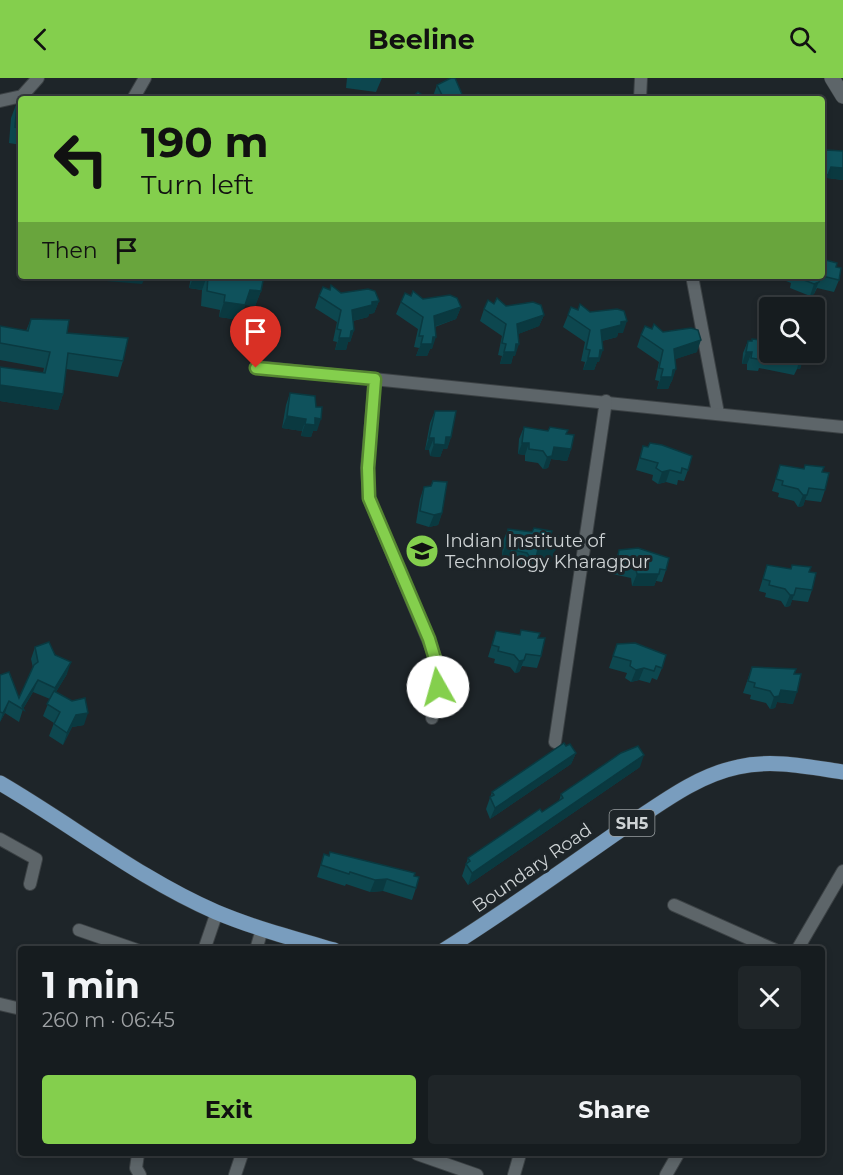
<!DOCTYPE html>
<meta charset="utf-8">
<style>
body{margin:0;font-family:Montserrat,sans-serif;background:#1f2528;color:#f1f3f6;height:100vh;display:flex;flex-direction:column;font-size:22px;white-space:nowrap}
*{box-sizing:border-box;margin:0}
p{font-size:20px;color:#9ea1a4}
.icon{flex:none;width:33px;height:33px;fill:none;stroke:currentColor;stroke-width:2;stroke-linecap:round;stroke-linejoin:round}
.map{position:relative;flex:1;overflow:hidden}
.side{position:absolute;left:18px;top:868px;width:807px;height:210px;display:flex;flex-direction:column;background:#161c1f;border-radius:6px;box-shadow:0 3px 9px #0003,0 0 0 2px #353a3d}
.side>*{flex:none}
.top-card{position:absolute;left:18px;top:18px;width:807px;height:183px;border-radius:6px;box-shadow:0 3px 9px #0003,0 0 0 2px #353a3d;background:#84cf4d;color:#111;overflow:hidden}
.buttons{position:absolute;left:759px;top:219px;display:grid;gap:12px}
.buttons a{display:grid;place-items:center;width:66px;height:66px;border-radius:6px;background:#161c1f;box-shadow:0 3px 9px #0003,0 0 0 2px #353a3d;font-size:30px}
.pin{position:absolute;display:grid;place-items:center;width:51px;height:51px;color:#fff;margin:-62px -26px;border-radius:50% 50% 50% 0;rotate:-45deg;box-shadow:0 0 6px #0007}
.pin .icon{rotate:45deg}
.me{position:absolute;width:66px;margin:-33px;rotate:353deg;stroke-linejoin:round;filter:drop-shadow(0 0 4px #0008)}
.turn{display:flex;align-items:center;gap:21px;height:126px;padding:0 24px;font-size:27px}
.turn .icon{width:78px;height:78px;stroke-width:2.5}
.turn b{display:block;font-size:42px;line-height:51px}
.then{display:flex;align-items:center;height:57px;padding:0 24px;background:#0003;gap:12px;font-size:22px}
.round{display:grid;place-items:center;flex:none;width:63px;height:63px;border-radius:6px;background:#1f2528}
.headline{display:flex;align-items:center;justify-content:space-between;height:102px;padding:0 24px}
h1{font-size:36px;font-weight:700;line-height:45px}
.action{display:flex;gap:12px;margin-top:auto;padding:12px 24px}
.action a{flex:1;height:69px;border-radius:6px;background:#84cf4d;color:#111;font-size:24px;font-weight:700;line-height:69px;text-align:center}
.action a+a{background:#1f2528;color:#f1f3f6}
header{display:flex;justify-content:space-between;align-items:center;height:78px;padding:0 24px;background:#84cf4d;color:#111;font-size:27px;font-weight:700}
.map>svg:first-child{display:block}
</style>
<header><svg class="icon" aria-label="back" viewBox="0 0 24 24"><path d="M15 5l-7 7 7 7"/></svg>Beeline<svg class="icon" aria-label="search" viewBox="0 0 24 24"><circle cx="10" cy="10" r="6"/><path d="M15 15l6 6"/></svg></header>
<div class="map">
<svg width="843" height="1097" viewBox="0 0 843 1097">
<rect width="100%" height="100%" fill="#1e2529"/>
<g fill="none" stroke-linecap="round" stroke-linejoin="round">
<g stroke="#3b4144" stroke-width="14">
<g id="minor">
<polyline points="133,21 145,0"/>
<polyline points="640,21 641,0"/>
<polyline points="0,23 22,18 38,0"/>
<polyline points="692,198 718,335"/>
<polyline points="256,289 843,349"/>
<polyline points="375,301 367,390 369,420 436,581 438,608 432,640"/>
<polyline points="555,664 606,323"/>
<polyline points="0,761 36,781 30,806"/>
<polyline points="674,827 775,872"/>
<polyline points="79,852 137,872"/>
<polyline points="204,872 217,834"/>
<polyline points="256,872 262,851"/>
<polyline points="797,872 843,793"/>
<polyline points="0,926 21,931"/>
<polyline points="138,1076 136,1090 140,1097"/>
<polyline points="417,1076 477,1097"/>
<polyline points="235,1097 242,1076"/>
<polyline points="514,1097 520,1076"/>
<polyline points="666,1097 678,1076"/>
</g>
</g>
<g stroke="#3b4144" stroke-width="16">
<polyline id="tertiary" points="832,0 843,18"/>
</g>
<g stroke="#3b4144" stroke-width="16">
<g id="primary">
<path d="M0 705C72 747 140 801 216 834 254 850 295 861 334 872"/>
<path d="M444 872C505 834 563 792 622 751 659 727 695 698 738 689 772 681 809 689 843 694"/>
</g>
</g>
<use href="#minor" stroke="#5d6569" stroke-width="12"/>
<use href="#tertiary" stroke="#5d6569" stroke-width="15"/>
<use href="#primary" stroke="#799dbe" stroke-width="15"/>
</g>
<g fill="#0d474f">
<polygon points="347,0 382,0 376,14 346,10"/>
<polygon points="437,7 464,21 432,21"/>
<polygon points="17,24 21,25 21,67 9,65 11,40"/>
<polygon points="826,72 843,73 843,102 827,100 823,109 822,108 822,80"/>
<polygon points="836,189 839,202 834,214 817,210 814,216 810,218 790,210 791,205 786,203 787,198 822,198"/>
<polygon points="191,198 264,198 261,213 255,228 245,227 240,242 219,239 220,232 201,228 202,212 189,210"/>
<polygon points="330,212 379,223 374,235 369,236 368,239 353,243 354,252 350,264 348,264 346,272 335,272 337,264 333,263 337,244 315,230 319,218"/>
<polygon points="411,218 461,229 456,241 435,249 432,271 430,271 427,278 416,278 419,270 414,269 418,251 396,236 401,224"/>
<polygon points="494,226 544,237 539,248 518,256 515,278 513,278 511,286 500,286 502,278 498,277 502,258 480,243 484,231"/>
<polygon points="578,232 590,234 623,255 618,255 617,259 602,263 599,284 597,284 594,292 583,292 585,284 581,283 585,264 563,249 568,237"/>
<polygon points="31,241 67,255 123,283 118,299 66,291 63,316 58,332 0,323 0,289 43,295 44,290 0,282 0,248 26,253"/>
<polygon points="652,251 663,254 697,274 675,281 672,303 671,304 668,311 657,311 659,303 655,302 659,284 637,269 641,257"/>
<polygon points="752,261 805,274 800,291 797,291 794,297 759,290 758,293 747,292 747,286 742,286 743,275 748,263 751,263"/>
<polygon points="290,315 317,353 313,353 311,359 301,358 302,353 282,350 286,327"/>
<polygon points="435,333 451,359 447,371 443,371 440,379 430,378 429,372 425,372 430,345"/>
<polygon points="524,349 566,356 571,371 567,383 551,381 548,390 543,391 538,385 525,383 525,377 518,376 519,361"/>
<polygon points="643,368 688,392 684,403 678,402 677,407 666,404 658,406 652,402 653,397 636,392"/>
<polygon points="780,387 822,394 825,412 821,424 805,422 803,428 798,429 794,423 778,419 779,415 772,413"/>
<polygon points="424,409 442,435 438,447 429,449 416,445 420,421"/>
<polygon points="508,451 550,458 551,484 535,483 532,492 527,492 522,486 509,484 509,479 502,478 503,463"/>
<polygon points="619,472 666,492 662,504 656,503 654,508 632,508 631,500 612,496 615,484"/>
<polygon points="767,487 809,494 812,512 808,524 792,522 790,528 785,529 781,523 765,519 766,515 759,513"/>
<polygon points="496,553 538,560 541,578 537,590 522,588 519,594 515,595 510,589 494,585 495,581 488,579"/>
<polygon points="617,566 662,590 657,602 652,600 650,605 639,602 631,604 625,600 627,595 609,590"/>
<polygon points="35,569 55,577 67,596 56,614 84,647 72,649 63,667 49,658 54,645 43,638 50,621 33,614 23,631 19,644 5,635 0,644 0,597 19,620 33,590 31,581"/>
<polygon points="752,589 794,596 793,626 777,624 775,630 770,631 766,625 750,621 751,617 743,615"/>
<polygon points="566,668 576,675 571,686 490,741 486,731 492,714"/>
<polygon points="640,689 468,807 462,798 468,780 542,734 559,723 561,716"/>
<polygon points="324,776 414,798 416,810 412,822 383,813 370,814 346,806 345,808 317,799"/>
</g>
<g fill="#0a3940">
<polygon points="831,89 843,90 843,102 827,100 823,109"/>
<polygon points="46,198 146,198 142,206"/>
<polygon points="194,198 207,198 202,212 189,210"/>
<polygon points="821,198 814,216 810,218 814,206"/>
<polygon points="250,212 261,213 255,228 245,227 240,242 219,239 224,224"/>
<polygon points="379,223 374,235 369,236 368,239 348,244 352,232 372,224"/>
<polygon points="461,229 456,241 430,250 434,238"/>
<polygon points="544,237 539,248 513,258 517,246"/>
<polygon points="627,243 623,255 618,255 617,259 597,264 601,252 621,244"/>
<polygon points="354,252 350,264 348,264 346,272 335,272 339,260 351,253"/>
<polygon points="433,259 436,259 432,271 430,271 427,278 416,278 421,266"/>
<polygon points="701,262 697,274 670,283 674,271"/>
<polygon points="516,266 519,266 515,278 513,278 511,286 500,286 504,274"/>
<polygon points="600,272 603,272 599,284 597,284 594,292 583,292 588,280"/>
<polygon points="746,274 752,274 747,286 742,286"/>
<polygon points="800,279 804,279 800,291 797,291"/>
<polygon points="676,291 672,303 671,304 668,311 657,311 661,299 673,292"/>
<polygon points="0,307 63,316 58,332 0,323"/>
<polygon points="287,338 306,341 302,353 282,350"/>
<polygon points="315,340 321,341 317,353 313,353 311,359 301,358 305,346"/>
<polygon points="446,359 451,359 447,371 443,371 440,379 430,378 434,366"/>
<polygon points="429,360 434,360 429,372 425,372"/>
<polygon points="522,365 529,365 525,377 518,376"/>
<polygon points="554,369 571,371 567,383 551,381 548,390 543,391 547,379"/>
<polygon points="670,392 666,404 658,406 662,394"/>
<polygon points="803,417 807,417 803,428 798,429"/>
<polygon points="442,435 438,447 429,449 434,437"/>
<polygon points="506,466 513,467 509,479 502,478"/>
<polygon points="538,471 555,472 551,484 535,483 532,492 527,492 531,481"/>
<polygon points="637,496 659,496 654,508 632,508"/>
<polygon points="790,517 794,517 790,528 785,529"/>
<polygon points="524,582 519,594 515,595 519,583"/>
<polygon points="71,584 67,596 51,622 55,610"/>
<polygon points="644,590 639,602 631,604 636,592"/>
<polygon points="38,602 33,614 23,631 22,628"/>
<polygon points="781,612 797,614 793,626 777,624 775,630 770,631 774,619"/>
<polygon points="9,623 5,635 0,644 3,635"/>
<polygon points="88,635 84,647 72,649 63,667 67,655 76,637"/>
<polygon points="576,675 571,686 490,741 495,730"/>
<polygon points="644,677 640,689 468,807 472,795"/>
<polygon points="387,801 383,813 370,814 375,802"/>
</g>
<g fill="#0f525c" stroke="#0a3940" stroke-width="1.5">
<polygon points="451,0 455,0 464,21 444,21 437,7"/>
<polygon points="418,14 428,21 410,21"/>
<polygon points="17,24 21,25 21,50 15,49"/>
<polygon points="826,72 843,73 843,90 831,89 828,97 822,96 822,80 825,81"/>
<polygon points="822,181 837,185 836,189 841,190 839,202 822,198"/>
<polygon points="208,198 264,198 261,213 250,212 245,227 224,224 225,217 207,213"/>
<polygon points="794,198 821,198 819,204 814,206"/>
<polygon points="331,207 341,215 368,211 375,213 379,223 372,224 372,227 352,232 354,252 351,253 350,260 339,260 341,252 337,251 341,232 319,218 323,209 330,212"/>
<polygon points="413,213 423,221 450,217 457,220 461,229 434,238 436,259 433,259 432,266 421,266 423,258 419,258 423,239 401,224 405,215 411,218"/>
<polygon points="497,220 506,228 533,224 541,227 544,237 517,246 519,266 516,266 515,274 504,274 506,266 502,265 506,246 484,231 488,222 494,226"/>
<polygon points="580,226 590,234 617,231 624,233 627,243 621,244 621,247 601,252 603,272 600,272 599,280 588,280 590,272 586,271 590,252 568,237 571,229 578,232"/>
<polygon points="31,241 69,242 67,255 128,260 123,283 68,275 63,316 0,307 0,289 45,295 50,274 0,265 0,248 28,253"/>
<polygon points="654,246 663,254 691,250 698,252 701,262 674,271 676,291 673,292 672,299 661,299 663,291 659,290 663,272 641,257 645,248 652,251"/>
<polygon points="752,261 770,263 770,274 805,274 804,279 800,279 799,285 763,278 763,282 751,280 752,274 746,274 748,263 752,263"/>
<polygon points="290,315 315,318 316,329 322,329 321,341 315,340 315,347 305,346 306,341 287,338"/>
<polygon points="435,333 456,333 451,359 446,359 445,367 434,366 434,360 429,360"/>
<polygon points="524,349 548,353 550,349 568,352 566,356 574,357 571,371 554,369 552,378 547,379 543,373 529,371 529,365 522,365"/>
<polygon points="650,365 662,367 692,378 688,392 682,390 681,395 670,392 662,394 656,390 658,385 640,380 643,368 648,369"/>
<polygon points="780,387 804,391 805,387 824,389 822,394 829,395 825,412 809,410 807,417 803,417 798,411 782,407 783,403 776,401"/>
<polygon points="433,403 447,404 442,435 434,437 420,433 424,409 431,408"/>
<polygon points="534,450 552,453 550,458 558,458 555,472 538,471 536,480 531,481 527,475 513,472 513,467 506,466 508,451 532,454"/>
<polygon points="638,470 669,480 666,492 660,491 659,496 637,496 635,488 617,484 619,472"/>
<polygon points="767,487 791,491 792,487 811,489 809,494 816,495 812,512 796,510 794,517 790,517 785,511 769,507 770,503 763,501"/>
<polygon points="521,552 540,555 538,560 545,560 541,578 526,576 524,582 519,583 514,577 498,573 499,569 492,567 496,553 520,557"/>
<polygon points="49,564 55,577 71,584 55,610 38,602 22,628 24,632 9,623 3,635 0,634 0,597 9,594 19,620 34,587 38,584 35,569"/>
<polygon points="635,565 666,577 662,590 656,588 654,593 644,590 636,592 630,588 631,583 613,578 617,566"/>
<polygon points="752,589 796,591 794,596 801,596 797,614 781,612 779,618 774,619 770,613 754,609 755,605 748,603"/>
<polygon points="54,613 72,623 85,620 88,635 76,637 67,655 54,646 60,634 47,626"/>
<polygon points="564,665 566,668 570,666 576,675 495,730 490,719 494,717 492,714"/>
<polygon points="638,668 644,677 472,795 466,786 470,783 468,780 540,731 542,734 563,720 561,716 621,675"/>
<polygon points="330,774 415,795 414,798 419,799 416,810 387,801 375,802 350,794 349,796 321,787 324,776 329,778"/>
</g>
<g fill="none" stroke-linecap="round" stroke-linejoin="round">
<g stroke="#568732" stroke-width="15">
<polyline id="route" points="256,290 375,301 368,390 369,420 429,561 435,581 438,609"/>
</g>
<use href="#route" stroke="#84cf4d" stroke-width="10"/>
</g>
<defs>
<g id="university-disc" transform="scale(1.725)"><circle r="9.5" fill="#84cf4d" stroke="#1e2529"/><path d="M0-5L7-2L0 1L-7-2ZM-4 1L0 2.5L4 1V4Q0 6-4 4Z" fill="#111"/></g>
</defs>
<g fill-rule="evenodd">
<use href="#university-disc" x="422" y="473"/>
</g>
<g text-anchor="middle" stroke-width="6" stroke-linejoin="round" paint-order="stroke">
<rect fill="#1e2529" stroke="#999fa1" stroke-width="1.5" x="609.5" y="732" width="45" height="26" rx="4.5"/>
<g font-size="16" font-weight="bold" fill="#ced3d5">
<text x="632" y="751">SH5</text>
</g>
<g font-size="18" fill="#ced3d5" stroke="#1e2529" text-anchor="start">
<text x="445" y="469">Indian Institute of<tspan x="445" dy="21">Technology Kharagpur</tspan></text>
</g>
<g font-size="18" fill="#ced3d5" stroke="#1e2529">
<text transform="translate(532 790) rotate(-35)" y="6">Boundary Road</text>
</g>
</g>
</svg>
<div class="buttons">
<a><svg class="icon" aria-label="search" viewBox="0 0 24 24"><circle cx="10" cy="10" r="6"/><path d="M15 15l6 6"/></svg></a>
</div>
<div class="pin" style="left:256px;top:290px;background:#d93025"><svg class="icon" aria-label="arrive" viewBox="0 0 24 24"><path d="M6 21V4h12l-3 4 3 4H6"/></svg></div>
<svg class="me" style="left:438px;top:609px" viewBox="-20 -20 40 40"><circle r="19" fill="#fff"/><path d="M0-13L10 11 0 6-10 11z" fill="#84cf4d"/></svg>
<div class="top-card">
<div class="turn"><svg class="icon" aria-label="left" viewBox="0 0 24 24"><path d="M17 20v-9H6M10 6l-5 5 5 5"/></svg><div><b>190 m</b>Turn left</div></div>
<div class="then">Then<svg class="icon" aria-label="arrive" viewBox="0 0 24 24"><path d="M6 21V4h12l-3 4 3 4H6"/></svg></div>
</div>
<section class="side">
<div class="headline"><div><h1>1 min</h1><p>260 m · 06:45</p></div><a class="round"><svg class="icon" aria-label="close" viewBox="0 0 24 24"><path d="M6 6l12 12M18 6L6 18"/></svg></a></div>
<div class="action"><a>Exit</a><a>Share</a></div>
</section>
</div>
